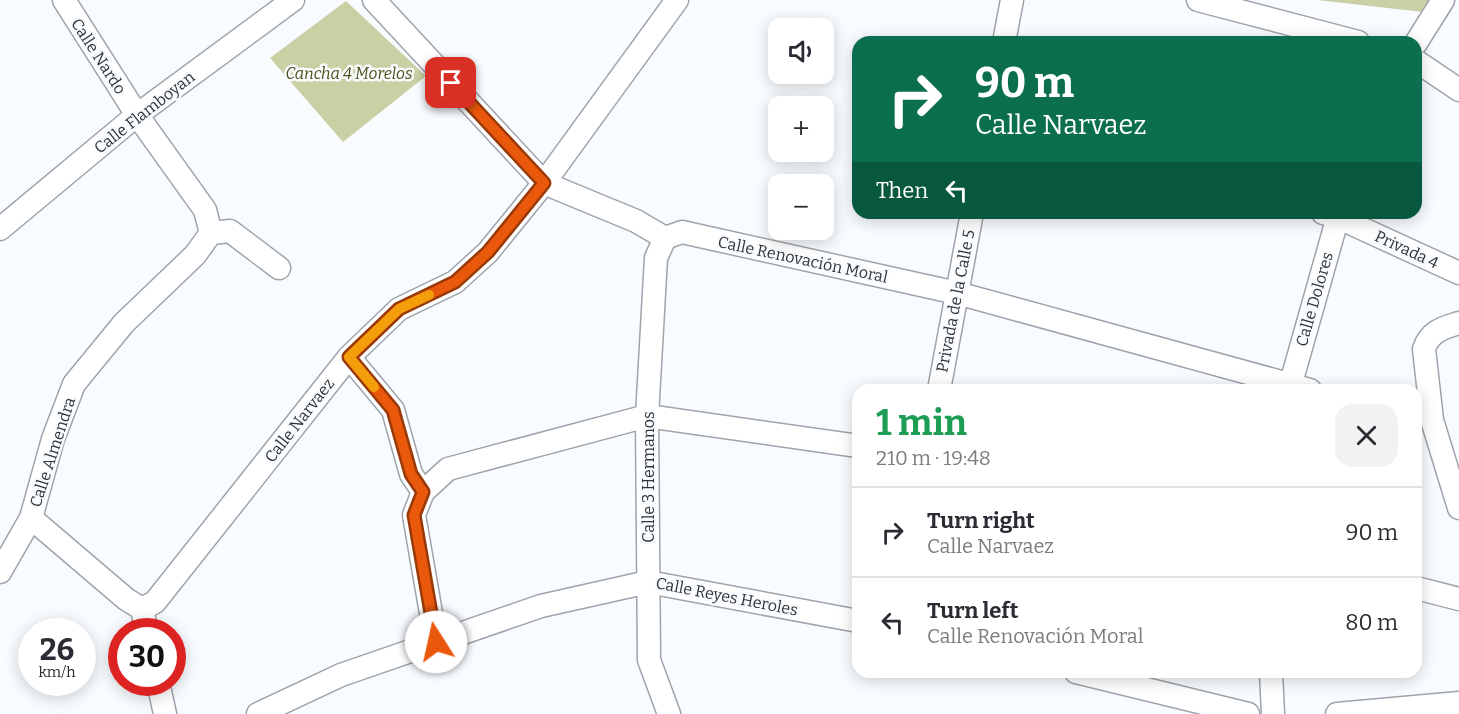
<!DOCTYPE html>
<meta charset="utf-8">
<style>
body{margin:0;font-family:Bitter,serif;background:#f2f2f3;color:#2b2b33;height:100vh;display:flex;flex-direction:column;font-size:22px;white-space:nowrap}
*{box-sizing:border-box;margin:0}
p{font-size:20px;color:#7c7c81}
.icon{flex:none;width:33px;height:33px;fill:none;stroke:currentColor;stroke-width:2;stroke-linecap:round;stroke-linejoin:round}
.map{position:relative;flex:1;overflow:hidden}
.drawer{position:absolute;left:852px;top:384px;width:570px;height:294px;display:flex;flex-direction:column;background:#fff;border-radius:18px;box-shadow:0 3px 15px #0003}
.drawer>*{flex:none}
.guide{position:absolute;left:852px;top:36px;width:570px;height:183px;border-radius:18px;box-shadow:0 3px 15px #0003;background:#0b6e4f;color:#fff;overflow:hidden}
.fabs{position:absolute;left:768px;top:18px;display:grid;gap:12px}
.fabs a{display:grid;place-items:center;width:66px;height:66px;border-radius:12px;background:#fff;box-shadow:0 3px 15px #0003;font-size:30px}
.speed{position:absolute;left:18px;top:618px;display:flex;gap:12px;font-size:30px;font-weight:700;text-align:center}
.speed>*{display:grid;place-content:center;width:78px;height:78px;border-radius:50%;background:#fff;box-shadow:0 3px 15px #0003;line-height:1}
.speed small{font-size:15px;font-weight:400}
.speed .limit{border:9px solid #d22;background:#fff;color:#111}
.pin{position:absolute;display:grid;place-items:center;width:51px;height:51px;color:#fff;margin:-26px;border-radius:12px;box-shadow:0 3px 9px #0006}
.me{position:absolute;width:66px;margin:-33px;rotate:350deg;stroke-linejoin:round;filter:drop-shadow(0 0 4px #0008)}
.turn{display:flex;align-items:center;gap:21px;height:126px;padding:0 24px;font-size:27px}
.turn .icon{width:78px;height:78px;stroke-width:2.5}
.turn b{display:block;font-size:42px;line-height:51px}
.then{display:flex;align-items:center;height:57px;padding:0 24px;background:#0003;gap:12px;font-size:22px}
.round{display:grid;place-items:center;flex:none;width:63px;height:63px;border-radius:18px;background:#f2f2f3}
.summary{display:flex;align-items:center;justify-content:space-between;height:102px;padding:0 24px}
h1{font-size:36px;font-weight:700;line-height:45px;color:#1e9e55}
ul{padding:0;list-style:none}
li{display:flex;align-items:center;gap:18px;height:90px;padding:0 24px;border-top:2px solid #e1e1e2}
li div{flex:1}
li b{display:block;font-size:22px}
li em{font-style:normal}
.map>svg:first-child{display:block}
</style>
<div class="map">
<svg width="1459" height="714" viewBox="0 0 1459 714">
<rect width="100%" height="100%" fill="#f9fcff"/>
<g fill="#cad0a3">
<polygon points="1317,0 1439,0 1432,13"/>
<polygon points="346,1 426,76 343,142 270,58"/>
</g>
<g fill="none" stroke-linecap="round" stroke-linejoin="round">
<g stroke="#9ea4ac" stroke-width="25">
<g id="minor">
<polyline points="64,0 137,115 205,210 211,233"/>
<polyline points="374,0 544,183 636,221 665,238 682,232 957,293 1310,390"/>
<polyline points="1198,0 1358,42"/>
<polyline points="1004,42 1012,0"/>
<polyline points="1416,43 1443,0"/>
<polyline points="1416,61 1459,90"/>
<polyline points="1323,213 1337,217 1459,273"/>
<polyline points="0,229 137,115 293,0"/>
<polyline points="211,233 230,231 279,268"/>
<polyline points="665,238 656,258 647,416 649,660 669,714"/>
<path d="M1459 323C1443 328 1430 331 1424 349L1432 420 1459 508"/>
<polyline points="349,357 393,410 411,474 423,492"/>
<polyline points="939,390 972,213"/>
<polyline points="1289,390 1339,213"/>
<polyline points="31,518 126,599 142,609 147,632"/>
<polyline points="0,572 31,518 53,439 74,384 124,323 195,255 211,233"/>
<polyline points="1416,588 1459,599"/>
<polyline points="142,609 155,602 349,357 399,309 455,282 488,252 544,183 677,0"/>
<polyline points="436,642 414,515 423,492 448,469 647,416 858,446"/>
<polyline points="1076,672 1248,714"/>
<polyline points="1271,672 1273,714"/>
<polyline points="158,682 165,714"/>
<polyline points="258,714 341,675 541,606 648,582 858,621"/>
<polyline points="1337,714 1459,703"/>
</g>
</g>
<use href="#minor" stroke="#fff" stroke-width="22"/>
</g>
<g fill="none" stroke-linecap="round" stroke-linejoin="round">
<g stroke="#983908" stroke-width="15">
<polyline id="route" points="436,642 414,515 423,492 411,474 393,410 349,357 399,309 455,282 488,252 544,183 451,83"/>
</g>
<use href="#route" stroke="#ea580c" stroke-width="10"/>
<polyline stroke="#f59e0b" stroke-width="10" points="374,387 349,357 399,309 429,295"/>
</g>
<g text-anchor="middle" stroke-width="5" stroke-linejoin="round" paint-order="stroke">
<g font-size="16" fill="#313336" stroke="#f9fcff">
<text transform="translate(99 56) rotate(57)" y="6">Calle Nardo</text>
<text transform="translate(144 112) rotate(-38)" y="6">Calle Flamboyan</text>
<text transform="translate(1407 249) rotate(25)" y="6">Privada 4</text>
<text transform="translate(803 259) rotate(12)" y="6">Calle Renovación Moral</text>
<text transform="translate(1314 299) rotate(-74)" y="6">Calle Dolores</text>
<text transform="translate(955 301) rotate(-79)" y="6">Privada de la Calle 5</text>
<text transform="translate(299 420) rotate(-52)" y="6">Calle Narvaez</text>
<text transform="translate(52 452) rotate(-72)" y="6">Calle Almendra</text>
<text transform="translate(648 477) rotate(-90)" y="6">Calle 3 Hermanos</text>
<text transform="translate(727 596) rotate(11)" y="6">Calle Reyes Heroles</text>
</g>
<g font-size="16" font-style="italic" fill="#4c521a" stroke="#f9fcff">
<text x="349" y="79">Cancha 4 Morelos</text>
</g>
</g>
</svg>
<div class="fabs">
<a><svg class="icon" aria-label="sound" viewBox="0 0 24 24"><path d="M4 9h4l5-4v14l-5-4H4zM17 9q2 3 0 6"/></svg></a>
<a>+</a>
<a>−</a>
</div>
<div class="speed"><div>26<small>km/h</small></div><div class="limit">30</div></div>
<div class="pin" style="left:451px;top:83px;background:#d93025"><svg class="icon" aria-label="arrive" viewBox="0 0 24 24"><path d="M6 21V4h12l-3 4 3 4H6"/></svg></div>
<svg class="me" style="left:436px;top:642px" viewBox="-20 -20 40 40"><circle r="19" fill="#fff"/><path d="M0-13L10 11 0 6-10 11z" fill="#ea580c"/></svg>
<div class="guide">
<div class="turn"><svg class="icon" aria-label="right" viewBox="0 0 24 24"><path d="M7 20v-9h11M14 6l5 5-5 5"/></svg><div><b>90 m</b>Calle Narvaez</div></div>
<div class="then">Then<svg class="icon" aria-label="left" viewBox="0 0 24 24"><path d="M17 20v-9H6M10 6l-5 5 5 5"/></svg></div>
</div>
<section class="drawer">
<div class="summary"><div><h1>1 min</h1><p>210 m · 19:48</p></div><a class="round"><svg class="icon" aria-label="close" viewBox="0 0 24 24"><path d="M6 6l12 12M18 6L6 18"/></svg></a></div>
<ul>
<li><svg class="icon" aria-label="right" viewBox="0 0 24 24"><path d="M7 20v-9h11M14 6l5 5-5 5"/></svg><div><b>Turn right</b><p>Calle Narvaez</p></div><em>90 m</em></li>
<li><svg class="icon" aria-label="left" viewBox="0 0 24 24"><path d="M17 20v-9H6M10 6l-5 5 5 5"/></svg><div><b>Turn left</b><p>Calle Renovación Moral</p></div><em>80 m</em></li>
</ul>
</section>
</div>
